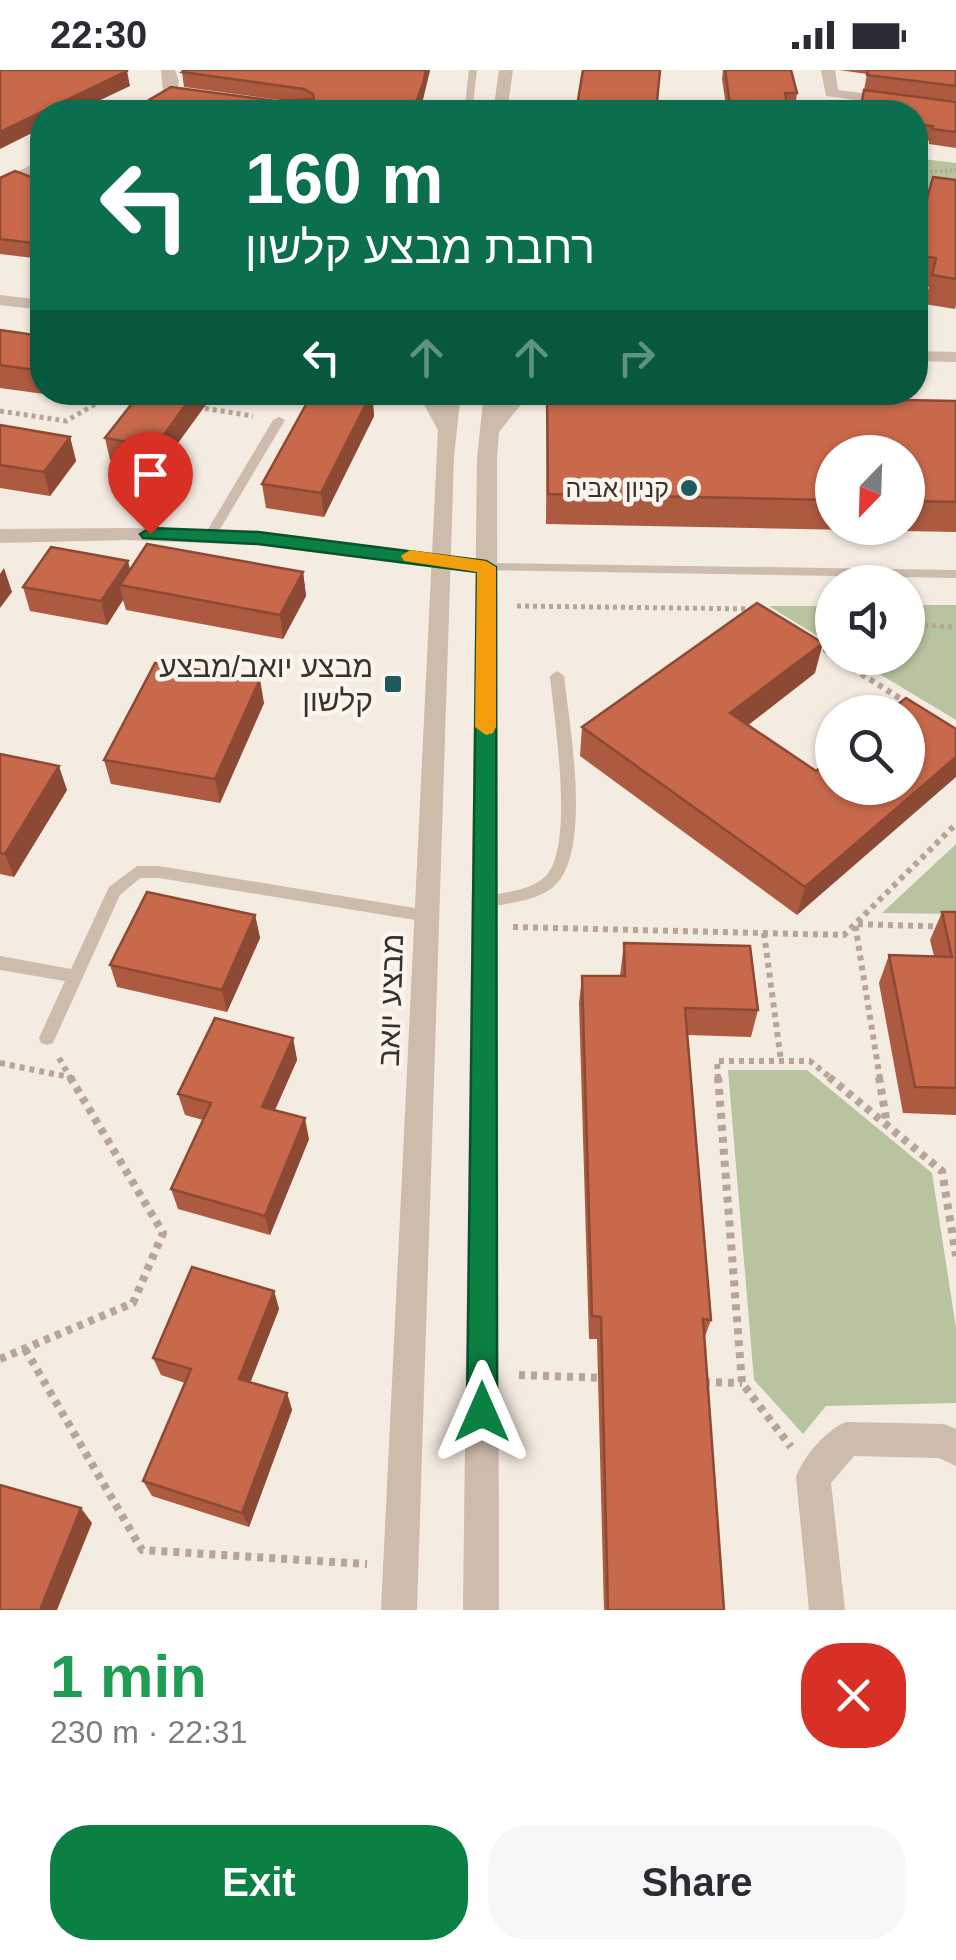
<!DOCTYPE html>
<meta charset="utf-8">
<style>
body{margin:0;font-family:Helvetica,"Noto Sans Hebrew",sans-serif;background:#f7f7f7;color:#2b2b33;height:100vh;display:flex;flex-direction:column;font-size:38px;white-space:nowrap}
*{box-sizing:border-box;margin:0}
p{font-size:32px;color:#7c7c81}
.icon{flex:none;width:55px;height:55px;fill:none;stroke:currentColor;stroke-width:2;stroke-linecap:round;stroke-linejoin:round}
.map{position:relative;height:1540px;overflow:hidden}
.sheet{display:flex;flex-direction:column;background:#fff;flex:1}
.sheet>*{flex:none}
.guide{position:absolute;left:30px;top:30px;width:898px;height:305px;border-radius:40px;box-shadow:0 2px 8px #0004;background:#0b6e4f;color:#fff;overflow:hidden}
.needle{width:65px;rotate:203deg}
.buttons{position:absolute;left:815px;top:365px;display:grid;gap:20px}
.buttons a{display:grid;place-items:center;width:110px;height:110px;border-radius:50%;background:#fff;box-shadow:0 2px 8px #0004;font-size:50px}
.pin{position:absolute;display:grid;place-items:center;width:85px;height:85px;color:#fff;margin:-102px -42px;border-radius:50% 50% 50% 0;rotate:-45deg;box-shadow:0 0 10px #0007}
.pin .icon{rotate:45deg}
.me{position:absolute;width:110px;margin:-55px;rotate:0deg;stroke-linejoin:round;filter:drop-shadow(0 0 8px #0008)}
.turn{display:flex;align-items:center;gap:35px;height:210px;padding:0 50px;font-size:45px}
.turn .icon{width:130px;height:130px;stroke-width:2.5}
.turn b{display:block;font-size:70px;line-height:85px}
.lanes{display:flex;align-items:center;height:95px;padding:0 50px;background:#0003;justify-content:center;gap:50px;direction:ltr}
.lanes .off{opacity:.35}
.round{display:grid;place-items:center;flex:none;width:105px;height:105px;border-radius:40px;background:#f7f7f7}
.summary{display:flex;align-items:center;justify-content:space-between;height:170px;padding:0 50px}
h1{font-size:60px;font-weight:700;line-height:75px;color:#1e9e55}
.button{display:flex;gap:20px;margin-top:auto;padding:20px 50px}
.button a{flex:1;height:115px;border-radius:40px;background:#0b8043;color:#fff;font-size:40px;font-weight:700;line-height:115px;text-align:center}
.button a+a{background:#f7f7f7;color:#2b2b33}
.status{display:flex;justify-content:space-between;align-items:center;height:70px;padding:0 50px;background:#fff;direction:ltr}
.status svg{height:28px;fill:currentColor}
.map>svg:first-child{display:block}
</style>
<div class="status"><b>22:30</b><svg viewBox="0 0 49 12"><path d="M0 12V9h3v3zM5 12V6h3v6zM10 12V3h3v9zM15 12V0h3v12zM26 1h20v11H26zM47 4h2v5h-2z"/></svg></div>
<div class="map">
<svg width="956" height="1540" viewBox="0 0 956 1540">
<rect width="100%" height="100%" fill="#f4ebe1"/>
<g fill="#b8c4a0">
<polygon points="915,88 956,93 956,134 915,128"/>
<polygon points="908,535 956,535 956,650 853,588 908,588"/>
<polygon points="769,536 832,536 832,575"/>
<polygon points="956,774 956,844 882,843"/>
<polygon points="728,1000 807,1000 932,1103 956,1258 956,1333 826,1336 803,1364 754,1310"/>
</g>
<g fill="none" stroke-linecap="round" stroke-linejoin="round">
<polyline stroke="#b9a596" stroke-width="4" stroke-dasharray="2.5 2.5" stroke-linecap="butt" points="915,103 956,100"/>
<g stroke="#b9a596" stroke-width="5" stroke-dasharray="4 4" stroke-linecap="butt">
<polyline points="112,322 145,329"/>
<polyline points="197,337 253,346"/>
<polyline points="0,341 66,351 113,324"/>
<polyline points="517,536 755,539"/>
<polyline points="908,554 956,557"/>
<polyline points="817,575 832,585"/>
<polyline points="836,588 839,590"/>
</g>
<g stroke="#b9a596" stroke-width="6" stroke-dasharray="5 5" stroke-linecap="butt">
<polyline points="836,588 909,634"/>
<polyline points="513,857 844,865 956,754"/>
<polyline points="764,863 781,991"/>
<polyline points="59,988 71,1009"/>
<polyline points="0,993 69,1007"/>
<polyline points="718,1009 717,991 810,991 832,1009"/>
<polyline points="880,1009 855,854 956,857"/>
</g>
<g stroke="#b9a596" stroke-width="8" stroke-dasharray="6 6" stroke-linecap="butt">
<polyline points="718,1007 742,1313 791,1377"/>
<polyline points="829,1007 942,1101 956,1186"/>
<polyline points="879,1007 887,1054"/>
<polyline points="25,1279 142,1480 367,1494"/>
<polyline points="0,1289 133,1233 163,1163 70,1007"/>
<polyline points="519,1305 606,1308"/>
<polyline points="704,1312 742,1313"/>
</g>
<g fill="#cdbbac" fill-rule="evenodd">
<polygon points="469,0 477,0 472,42 464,42"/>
<polygon points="279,347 285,350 216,466 210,470 206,469 204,466 273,350"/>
<polygon points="486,493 956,500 956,508 482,500 482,494"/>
<path d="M557 601 564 606C569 653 594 786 552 818 533 832 507 833 485 838L480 836 477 832 480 828C500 822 530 822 546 806 575 774 554 649 550 606Z"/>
<polygon points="137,796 159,796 427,840 433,842 435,846 433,850 427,852 159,808 140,808 120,825 53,973 47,975 41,973 39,968 65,911 0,900 0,886 71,899 109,817"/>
</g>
<g fill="#cdbbac" fill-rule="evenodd">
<polygon points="161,0 175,0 179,11 177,23 150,42 134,42 163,21"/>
<polygon points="821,0 835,0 838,20 956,35 956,43 826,26"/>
<polygon points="42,89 42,100 0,122 0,111"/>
<polygon points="127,458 258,461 486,490 497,497 486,504 258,475 127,470 0,473 0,459"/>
<path d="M846 1352 944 1354 956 1359V1396L939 1388 854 1386 831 1413 845 1540H809L796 1407C804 1386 825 1361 846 1352Z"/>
</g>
<g fill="#cdbbac" fill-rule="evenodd">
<polygon points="499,0 513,0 507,42 493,42"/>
<polygon points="0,225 42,230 42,240 0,235"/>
<polygon points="915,281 956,282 956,292 915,291"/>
<polygon points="417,322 436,322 441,333 443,322 461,322 454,387 417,1540 381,1540 438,360"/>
<polygon points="484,322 502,322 501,335 512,322 531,322 499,362 497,388 499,1540 463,1540 477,388"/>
</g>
</g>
<g fill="#ac5a40" fill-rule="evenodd">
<polygon points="184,0 430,0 423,29 418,42 135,42 279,30 184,17 182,2"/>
<polygon points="723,0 791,0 797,23 795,38 788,38 789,42 727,42 722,9"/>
<polygon points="839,0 956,0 956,31 864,20 867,4"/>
<polygon points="956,32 956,78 929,74 929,71 915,69 915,42"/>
<polygon points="0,108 42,111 42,189 0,184"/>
<polygon points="956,110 956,235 955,239 924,234 929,217 915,214 915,172"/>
<polygon points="0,260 42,266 42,322 62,322 59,326 0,318"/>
<polygon points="141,322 215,322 159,399 110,390 105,368"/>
<polygon points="252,322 372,322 374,346 324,447 266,438 262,414 309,330"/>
<path d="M547 323 956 331V462L546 454ZM832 382H908V458H832Z"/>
<polygon points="0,355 70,367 76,391 50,426 0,418"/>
<polygon points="130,500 303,502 306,526 283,569 126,540 123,530 107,555 30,541 23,517"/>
<polygon points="815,603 748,655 816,701 906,628 797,845 580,686 582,657"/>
<polygon points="264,633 220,733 111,714 104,690"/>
<polygon points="0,684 67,720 14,807 0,804"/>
<polygon points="942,842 956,842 956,1045 903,1043 879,913 889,885 934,886 930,870"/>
<polygon points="255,845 260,868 227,942 117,917 110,895"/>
<polygon points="624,873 758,940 751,967 687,965 711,1250 704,1269 724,1540 604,1540 597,1269 589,1269 579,933 582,906 620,906"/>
<polygon points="293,968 297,990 275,1040 309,1069 270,1165 178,1139 171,1119 203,1050 185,1045 178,1024"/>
<polygon points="274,1221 279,1239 250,1313 287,1323 292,1340 249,1457 152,1426 143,1411 185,1313 161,1305 153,1288"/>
</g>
<g fill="#8c4a34">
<polygon points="426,0 430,0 423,29 418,42 413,42"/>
<polygon points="127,1 130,16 75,42 42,42 42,58 0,79 0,62"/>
<polygon points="195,322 215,322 159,399 155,377"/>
<polygon points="372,322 374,346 324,447 321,423"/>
<polygon points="70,367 76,391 50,426 44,402"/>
<polygon points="128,491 134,515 120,515 123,530 107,555 101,531"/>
<polygon points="4,498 12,522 0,538 0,504"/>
<polygon points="303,502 306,526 283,569 280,545"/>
<polygon points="823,573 815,603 725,673 730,643"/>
<polygon points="260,609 264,633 220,733 215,709"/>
<polygon points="956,687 956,707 797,845 805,817"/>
<polygon points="59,696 67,720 14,807 5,784"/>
<polygon points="255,845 260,868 227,942 222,920"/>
<polygon points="293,968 297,990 267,1058 262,1037"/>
<polygon points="305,1048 309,1069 270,1165 265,1146"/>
<polygon points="274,1221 279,1239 245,1326 239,1309"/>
<polygon points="287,1323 292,1340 249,1457 242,1443"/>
<polygon points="81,1438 92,1453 57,1540 40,1540"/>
</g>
<g fill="#c8694b" stroke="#8c4a34" stroke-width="2.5">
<polygon points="0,0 127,0 127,1 0,62"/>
<polygon points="184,0 426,0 423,14 413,40 362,37 361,42 135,42 149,30 171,17 276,31 314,29 313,24 304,19 182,2"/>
<polygon points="583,0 660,0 656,42 576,42"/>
<polygon points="725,0 791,0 797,23 785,23 789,42 730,35"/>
<polygon points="868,0 956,0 956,16 867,5"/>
<polygon points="864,20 956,32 956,62 932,59 933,56 915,54 915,42 860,42"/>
<polygon points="15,101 42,111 42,174 0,169 0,108"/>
<polygon points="933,107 956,110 956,209 932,205 936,188 915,185 915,172"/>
<polygon points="0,260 42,266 42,301 0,295"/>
<polygon points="141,322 195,322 155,377 105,368"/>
<polygon points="313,322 372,322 321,423 262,414"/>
<polygon points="547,323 956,331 956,432 908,431 908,382 832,382 832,430 548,424"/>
<polygon points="0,355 70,367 44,402 0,395"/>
<polygon points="147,474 303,502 280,545 120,515"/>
<polygon points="51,477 128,491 101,531 23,517"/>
<polygon points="757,533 823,573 730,643 816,701 832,688 832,718 908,718 908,642 888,642 906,628 956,659 956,687 805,817 582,657"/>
<polygon points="155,593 260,609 215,709 104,690"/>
<polygon points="0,684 59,696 5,784 0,783"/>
<polygon points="147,822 255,845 222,920 110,895"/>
<polygon points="942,842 956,842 956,1018 915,1017 889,885 952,887"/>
<polygon points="624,873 750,876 758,940 685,938 711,1250 703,1249 724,1540 608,1540 601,1247 592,1246 582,906 625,906"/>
<polygon points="215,948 293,968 262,1037 305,1048 265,1146 171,1119 211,1033 178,1024"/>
<polygon points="192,1197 274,1221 239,1309 287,1323 242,1443 143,1411 191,1299 153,1288"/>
<polygon points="0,1415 81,1438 40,1540 0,1540"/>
</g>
<polygon fill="#0b8043" stroke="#07532c" stroke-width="2.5" points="150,458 258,462 486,491 496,497 497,1342 492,1353 482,1358 471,1353 467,1342 477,502 258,474 143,468 140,464"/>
<polygon fill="#f59e0b" points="410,480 486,491 496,497 496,657 493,663 486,665 475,657 477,502 404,491 401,486"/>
<g fill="#1f5a5e" stroke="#fbf5ee" stroke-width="4">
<circle cx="689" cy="418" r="10"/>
<rect x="383" y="604" width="20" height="20" rx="5"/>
</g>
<g text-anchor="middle" stroke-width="9" stroke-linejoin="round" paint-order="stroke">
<g font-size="25" fill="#3b302b" stroke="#fbf5ee" text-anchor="end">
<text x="669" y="427">קניון אביה</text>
</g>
<g font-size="30" fill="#3b302b" stroke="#fbf5ee" text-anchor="end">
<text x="373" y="607">מבצע יואב/מבצע<tspan x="373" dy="34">קלשון</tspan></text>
</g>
<g font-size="30" fill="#3b302b" stroke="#fbf5ee">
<text transform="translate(391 930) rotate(-88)" y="10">מבצע יואב</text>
</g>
</g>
</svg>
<div class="buttons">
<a><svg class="needle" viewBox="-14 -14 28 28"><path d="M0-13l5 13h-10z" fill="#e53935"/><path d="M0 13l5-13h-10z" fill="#7c7c81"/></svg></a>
<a><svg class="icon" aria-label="sound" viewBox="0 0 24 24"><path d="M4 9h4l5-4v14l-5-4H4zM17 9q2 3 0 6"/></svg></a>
<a><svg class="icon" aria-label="search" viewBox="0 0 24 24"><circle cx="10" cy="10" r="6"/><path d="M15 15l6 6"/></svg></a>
</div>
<div class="pin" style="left:150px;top:464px;background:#d93025"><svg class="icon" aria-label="arrive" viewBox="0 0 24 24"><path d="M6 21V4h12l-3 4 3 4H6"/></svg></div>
<svg class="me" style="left:482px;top:1342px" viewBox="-20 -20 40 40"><path d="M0-17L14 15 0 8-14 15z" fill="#0b8043" stroke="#fff" stroke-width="4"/></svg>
<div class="guide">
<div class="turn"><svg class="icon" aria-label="left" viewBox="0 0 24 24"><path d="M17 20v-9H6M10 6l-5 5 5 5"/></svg><div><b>160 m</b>רחבת מבצע קלשון</div></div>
<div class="lanes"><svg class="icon" aria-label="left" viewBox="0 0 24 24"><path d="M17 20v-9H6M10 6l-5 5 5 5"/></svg><svg class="icon off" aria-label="ahead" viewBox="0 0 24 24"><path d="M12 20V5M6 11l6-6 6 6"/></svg><svg class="icon off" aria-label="ahead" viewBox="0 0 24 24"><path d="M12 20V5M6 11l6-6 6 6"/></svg><svg class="icon off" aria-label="right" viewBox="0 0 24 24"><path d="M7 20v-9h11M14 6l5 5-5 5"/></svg></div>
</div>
</div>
<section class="sheet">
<div class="summary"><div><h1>1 min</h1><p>230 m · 22:31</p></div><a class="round" style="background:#d93025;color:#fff"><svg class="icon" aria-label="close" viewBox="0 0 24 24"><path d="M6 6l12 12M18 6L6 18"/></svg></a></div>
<div class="button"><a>Exit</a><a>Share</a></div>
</section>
